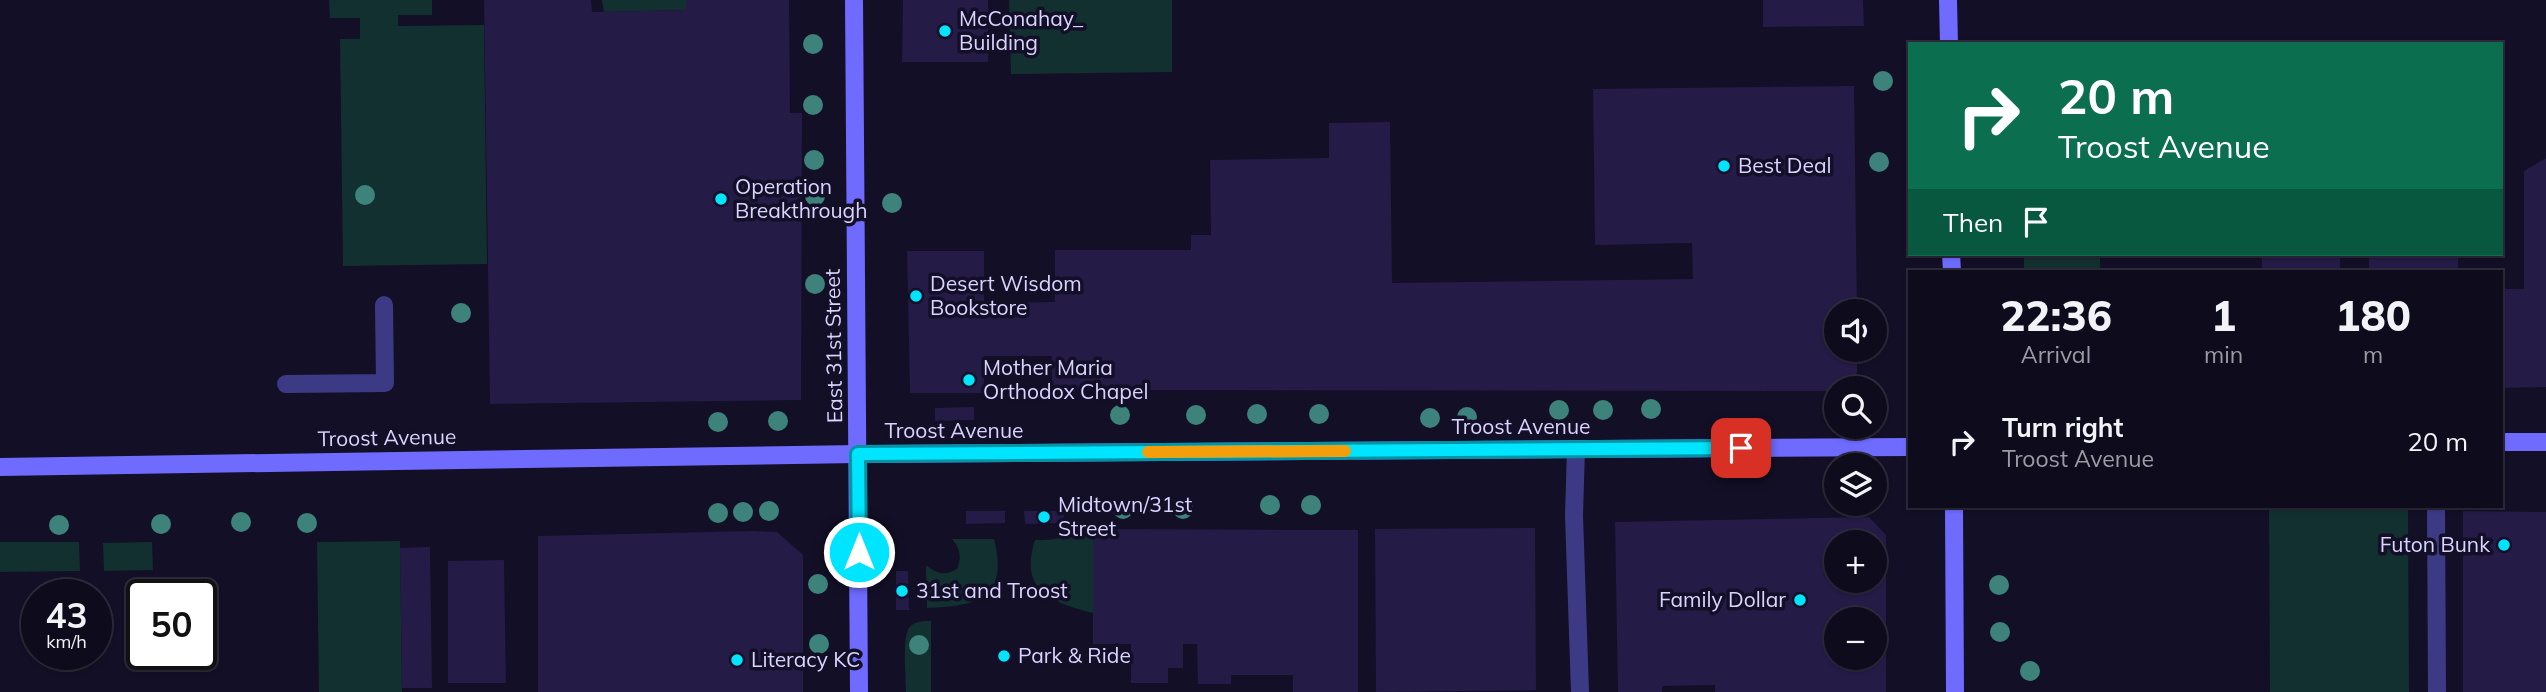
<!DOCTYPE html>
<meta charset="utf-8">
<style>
body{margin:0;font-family:Mulish,sans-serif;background:#171425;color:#f1f3f6;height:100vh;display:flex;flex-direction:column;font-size:26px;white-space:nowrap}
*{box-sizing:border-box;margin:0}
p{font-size:23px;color:#9b9ba3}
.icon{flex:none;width:38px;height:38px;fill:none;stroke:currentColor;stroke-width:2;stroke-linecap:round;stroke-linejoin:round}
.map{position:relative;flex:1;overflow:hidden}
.drawer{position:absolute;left:1908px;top:270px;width:595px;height:238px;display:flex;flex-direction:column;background:#0e0b1c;border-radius:0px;box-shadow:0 2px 5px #0004,0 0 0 2px #2e2b3b}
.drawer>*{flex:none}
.top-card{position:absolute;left:1908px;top:42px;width:595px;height:214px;border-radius:0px;box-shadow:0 2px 5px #0004,0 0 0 2px #2e2b3b;background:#0b6e4f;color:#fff;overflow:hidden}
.fabs{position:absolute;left:1824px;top:299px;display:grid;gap:14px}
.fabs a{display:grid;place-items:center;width:63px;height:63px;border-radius:50%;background:#0e0b1c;box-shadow:0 2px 5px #0004,0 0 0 2px #2e2b3b;font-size:35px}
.speed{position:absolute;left:21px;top:579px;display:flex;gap:14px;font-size:35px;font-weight:700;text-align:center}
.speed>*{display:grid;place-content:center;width:91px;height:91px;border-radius:50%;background:#0e0b1c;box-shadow:0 2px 5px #0004,0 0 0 2px #2e2b3b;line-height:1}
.speed small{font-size:18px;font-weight:400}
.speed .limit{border:4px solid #111;border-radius:10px;background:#fff;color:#111}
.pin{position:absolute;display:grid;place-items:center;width:60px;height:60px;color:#fff;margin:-30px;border-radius:14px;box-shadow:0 4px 10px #0006}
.me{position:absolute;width:77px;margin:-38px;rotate:0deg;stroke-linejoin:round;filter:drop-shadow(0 0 5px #0008)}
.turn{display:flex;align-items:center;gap:24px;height:147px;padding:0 35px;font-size:32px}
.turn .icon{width:91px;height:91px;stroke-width:2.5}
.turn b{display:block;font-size:49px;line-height:60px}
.then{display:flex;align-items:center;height:66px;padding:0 35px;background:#0003;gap:14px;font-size:26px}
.eta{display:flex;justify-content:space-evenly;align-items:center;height:119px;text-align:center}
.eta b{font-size:42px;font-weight:800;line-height:49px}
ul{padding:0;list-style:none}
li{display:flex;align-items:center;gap:21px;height:105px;padding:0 35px}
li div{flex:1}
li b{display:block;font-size:26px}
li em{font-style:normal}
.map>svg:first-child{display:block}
</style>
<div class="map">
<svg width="2546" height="692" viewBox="0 0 2546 692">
<rect width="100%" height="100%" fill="#130f26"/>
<g fill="#12302f">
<polygon points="329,0 432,0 432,15 398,15 398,26 484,25 487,264 343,266 340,39 360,39 360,18 330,18"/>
<polygon points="602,0 686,0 686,10 604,12"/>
<polygon points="1009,0 1172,0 1172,72 1011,74"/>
<polygon points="2015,254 2100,254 2100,271 2024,271 2024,257 2015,257"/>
<polygon points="2269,506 2408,506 2409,692 2270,692"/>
<path d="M1083 527 1093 529V613C1050 602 1019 590 1035 540 1055 540 1067 539 1083 527Z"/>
<path d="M952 539H994C1009 599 978 606 927 608L926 565C937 574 944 576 957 569 962 558 960 548 952 539Z"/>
<polygon points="400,541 402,692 319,692 317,542"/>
<polygon points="79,542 80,571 0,572 0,542"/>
<polygon points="152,542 153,570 104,571 103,543"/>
<path d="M931 621V692H906C906 678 902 638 909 628 914 621 923 621 931 621Z"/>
</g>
<g fill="#241b47" fill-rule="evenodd">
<polygon points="484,0 591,0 592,12 686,10 686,0 789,0 790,113 802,113 801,400 490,404"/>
<polygon points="903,0 988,0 988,62 902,62"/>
<polygon points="1763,0 1863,0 1864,26 1763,27"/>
<polygon points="1854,86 1857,312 1836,312 1836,350 1857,350 1857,373 1841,388 1836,388 1836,391 1052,390 1052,356 984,356 984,393 910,393 907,251 984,251 984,303 1055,302 1055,250 1191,250 1191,235 1211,235 1210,160 1329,158 1329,123 1390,122 1392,283 1693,279 1692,243 1595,245 1593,89"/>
<polygon points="2546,158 2546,387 2501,388 2501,289 2524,289 2524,171"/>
<rect x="2262" y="254" width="78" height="17"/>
<rect x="2369" y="254" width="89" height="17"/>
<polygon points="974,407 974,420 935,421 935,408"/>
<polygon points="966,511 1005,511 1005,523 966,524"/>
<polygon points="1024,511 1064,511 1064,523 1025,524"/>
<polygon points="2463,511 2546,512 2546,692 2463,692"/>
<path d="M1869 517 1886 535V692H1715V685L1662 686V692H1618L1615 522ZM1836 542H1874V581H1836ZM1836 620H1874V658H1836Z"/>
<polygon points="1535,528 1536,690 1376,692 1375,529"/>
<polygon points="1093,529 1358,530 1358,692 1293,692 1293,675 1231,675 1231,684 1198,684 1197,644 1183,644 1183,668 1168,668 1168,683 1131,683 1131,644 1093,644"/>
<polygon points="753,531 777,532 803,555 803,692 538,692 538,536"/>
<polygon points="430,547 432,688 402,688 400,548"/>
<polygon points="504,560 506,683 448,683 448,561"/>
<polygon points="896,571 908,571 909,610 896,610"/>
</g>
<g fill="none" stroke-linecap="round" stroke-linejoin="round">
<g stroke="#3d3a85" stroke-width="18">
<polyline points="286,384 385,383 384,305"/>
<polyline points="1576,449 1574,515 1580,692"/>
</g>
<polyline stroke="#3d3a85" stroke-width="18" points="2436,506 2437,692"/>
<g stroke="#6f6bff" stroke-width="18">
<polyline points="854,0 859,692"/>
<polyline points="1948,0 1949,44"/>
<polyline points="1951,254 1952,271"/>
<polyline points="2501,442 2546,442"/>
<polyline points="0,467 858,454 1909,447"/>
<polyline points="1954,506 1955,692"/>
</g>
</g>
<g fill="#3d827b">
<circle cx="813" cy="44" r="10"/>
<circle cx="1883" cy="81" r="10"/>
<circle cx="813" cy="105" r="10"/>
<circle cx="814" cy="160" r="10"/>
<circle cx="1879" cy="162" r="10"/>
<circle cx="365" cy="195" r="10"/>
<circle cx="815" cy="196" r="10"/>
<circle cx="892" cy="203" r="10"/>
<circle cx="815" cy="284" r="10"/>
<circle cx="461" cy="313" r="10"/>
<circle cx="1651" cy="409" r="10"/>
<circle cx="1559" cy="410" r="10"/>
<circle cx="1603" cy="410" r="10"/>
<circle cx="1257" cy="414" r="10"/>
<circle cx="1319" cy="414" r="10"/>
<circle cx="1120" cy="415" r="10"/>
<circle cx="1196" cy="415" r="10"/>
<circle cx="1467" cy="417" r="10"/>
<circle cx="1430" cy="418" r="10"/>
<circle cx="778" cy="421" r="10"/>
<circle cx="718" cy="422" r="10"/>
<circle cx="1270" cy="505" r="10"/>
<circle cx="1311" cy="505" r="10"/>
<circle cx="1123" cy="509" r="10"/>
<circle cx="1183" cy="509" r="10"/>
<circle cx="769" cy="511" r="10"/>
<circle cx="743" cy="512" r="10"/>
<circle cx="718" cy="513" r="10"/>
<circle cx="241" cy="522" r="10"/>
<circle cx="307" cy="523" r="10"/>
<circle cx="161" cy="524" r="10"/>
<circle cx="59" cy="525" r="10"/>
<circle cx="818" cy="584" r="10"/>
<circle cx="1999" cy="585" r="10"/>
<circle cx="2000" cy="632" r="10"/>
<circle cx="819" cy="644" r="10"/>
<circle cx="919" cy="645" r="10"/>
<circle cx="2030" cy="671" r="10"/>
</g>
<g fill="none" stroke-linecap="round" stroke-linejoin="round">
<g stroke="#0095a6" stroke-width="18">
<polyline id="route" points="859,552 858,454 1741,448"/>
</g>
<use href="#route" stroke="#00e5ff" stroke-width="12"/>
<polyline stroke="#f59e0b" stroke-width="12" points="1148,452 1345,451"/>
</g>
<g fill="#00e5ff" stroke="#130f26" stroke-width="2.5">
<circle cx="945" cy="31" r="7"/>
<circle cx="1724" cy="166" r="7"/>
<circle cx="721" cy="199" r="7"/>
<circle cx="916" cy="296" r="7"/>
<circle cx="969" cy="380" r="7"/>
<circle cx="1044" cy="517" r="7"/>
<circle cx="2504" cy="545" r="7"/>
<circle cx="902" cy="591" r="7"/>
<circle cx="1800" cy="600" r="7"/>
<circle cx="1004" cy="656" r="7"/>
<circle cx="737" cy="660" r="7"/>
</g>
<g text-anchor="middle" stroke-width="7" stroke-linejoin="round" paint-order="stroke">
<g font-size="21" fill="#d9d4ff" stroke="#130f26" text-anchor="start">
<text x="959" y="26">McConahay_<tspan x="959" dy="24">Building</tspan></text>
<text x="1738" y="173">Best Deal</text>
<text x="735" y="194">Operation<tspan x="735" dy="24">Breakthrough</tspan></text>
<text x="930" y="291">Desert Wisdom<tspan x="930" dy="24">Bookstore</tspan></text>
<text x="983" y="375">Mother Maria<tspan x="983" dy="24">Orthodox Chapel</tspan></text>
<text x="1058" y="512">Midtown/31st<tspan x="1058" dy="24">Street</tspan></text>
<text x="2490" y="552" text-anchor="end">Futon Bunk</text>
<text x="916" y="598">31st and Troost</text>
<text x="1786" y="607" text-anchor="end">Family Dollar</text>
<text x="1018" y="663">Park &amp; Ride</text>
<text x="751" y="667">Literacy KC</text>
</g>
<g font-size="21" fill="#d9d4ff" stroke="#130f26">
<text transform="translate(834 346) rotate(-91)" y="7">East 31st Street</text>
<text x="1521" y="434">Troost Avenue</text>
<text x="954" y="438">Troost Avenue</text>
<text transform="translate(387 438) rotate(-1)" y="7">Troost Avenue</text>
</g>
</g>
</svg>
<div class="fabs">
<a><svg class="icon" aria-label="sound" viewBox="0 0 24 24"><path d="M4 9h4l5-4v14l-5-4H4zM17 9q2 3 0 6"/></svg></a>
<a><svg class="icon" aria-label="search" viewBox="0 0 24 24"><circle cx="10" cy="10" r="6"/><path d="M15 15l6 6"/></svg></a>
<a><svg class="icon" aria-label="layers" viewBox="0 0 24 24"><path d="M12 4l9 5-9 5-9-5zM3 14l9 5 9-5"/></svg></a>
<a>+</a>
<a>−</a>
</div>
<div class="speed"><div>43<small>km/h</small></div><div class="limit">50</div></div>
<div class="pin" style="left:1741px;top:448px;background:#d93025"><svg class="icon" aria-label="arrive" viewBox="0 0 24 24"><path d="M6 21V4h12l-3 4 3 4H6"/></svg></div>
<svg class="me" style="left:859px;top:552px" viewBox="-20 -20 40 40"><circle r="17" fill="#00e5ff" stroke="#fff" stroke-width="3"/><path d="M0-11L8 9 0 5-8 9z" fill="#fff"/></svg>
<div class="top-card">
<div class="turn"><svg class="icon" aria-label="right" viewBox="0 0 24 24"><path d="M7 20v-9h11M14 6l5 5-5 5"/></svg><div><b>20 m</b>Troost Avenue</div></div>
<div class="then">Then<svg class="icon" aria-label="arrive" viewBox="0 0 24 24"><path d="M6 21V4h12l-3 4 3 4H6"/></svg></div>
</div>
<section class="drawer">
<div class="eta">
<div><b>22:36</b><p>Arrival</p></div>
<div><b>1</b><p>min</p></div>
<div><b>180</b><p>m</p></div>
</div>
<ul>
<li><svg class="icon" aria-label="right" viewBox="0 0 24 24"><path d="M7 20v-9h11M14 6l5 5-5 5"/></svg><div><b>Turn right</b><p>Troost Avenue</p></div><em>20 m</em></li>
</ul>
</section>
</div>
